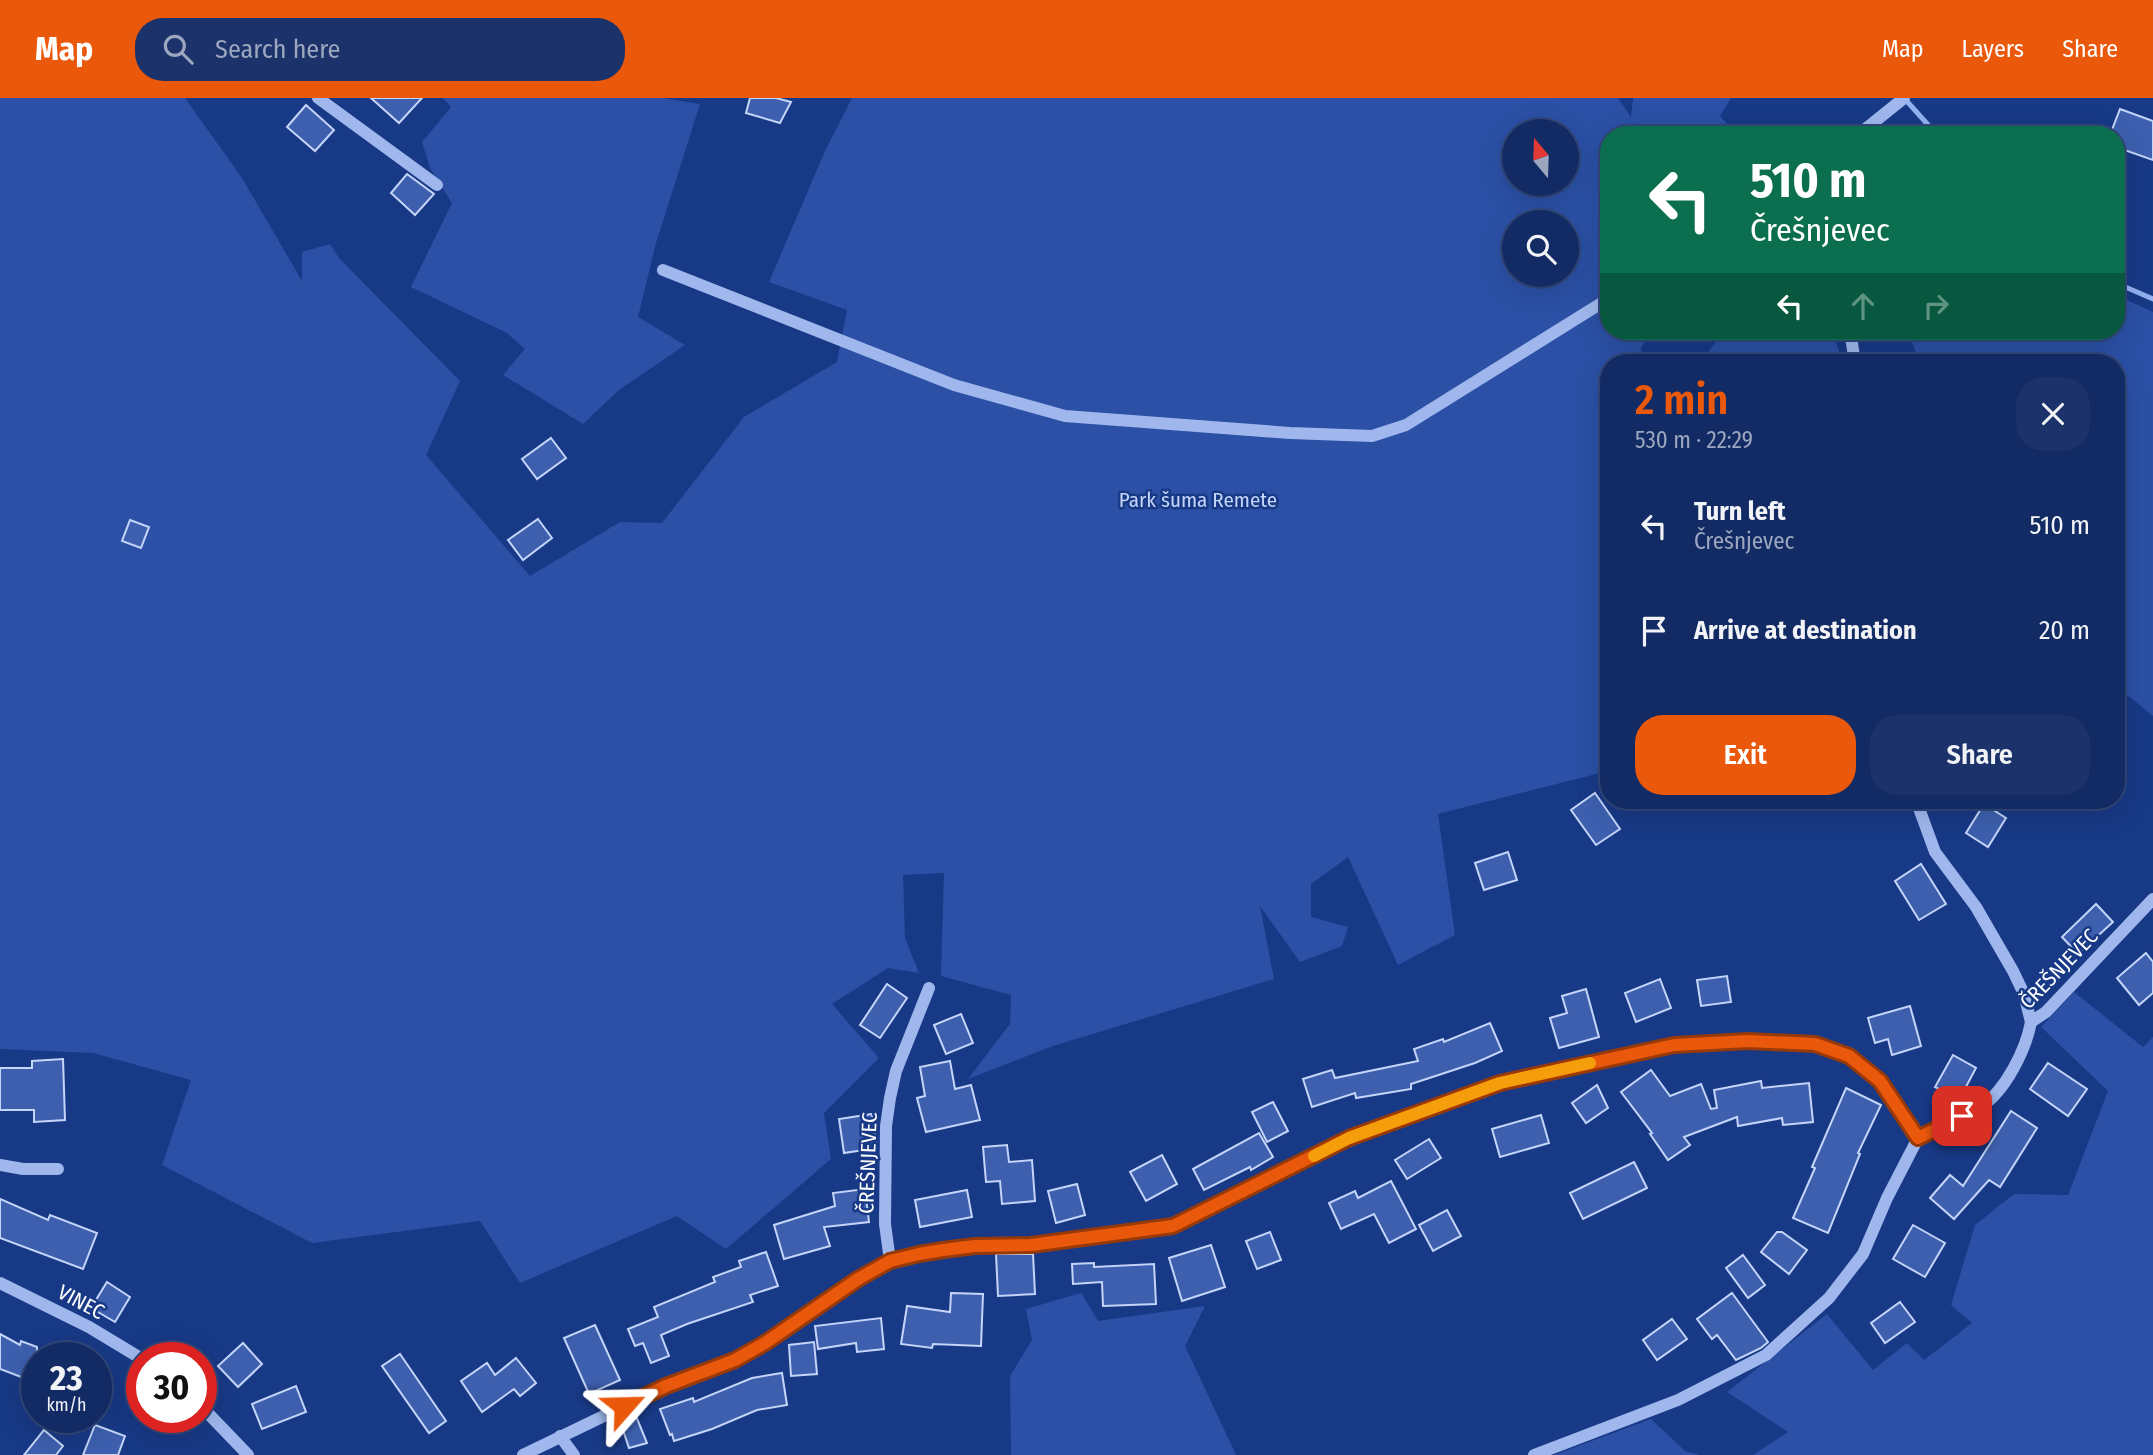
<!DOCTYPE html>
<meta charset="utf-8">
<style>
body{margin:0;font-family:"Fira Sans Condensed",sans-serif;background:#1b336a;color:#f1f3f6;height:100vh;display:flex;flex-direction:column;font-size:26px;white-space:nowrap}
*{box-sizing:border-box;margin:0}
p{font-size:23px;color:#9ca7bf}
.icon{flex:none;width:38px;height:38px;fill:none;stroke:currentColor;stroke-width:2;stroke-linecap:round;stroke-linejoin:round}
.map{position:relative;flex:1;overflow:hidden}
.sheet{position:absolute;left:1600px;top:256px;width:525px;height:455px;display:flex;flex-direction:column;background:#122b64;border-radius:28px;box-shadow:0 7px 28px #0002,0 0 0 2px #314778}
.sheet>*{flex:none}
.top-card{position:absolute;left:1600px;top:28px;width:525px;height:214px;border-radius:28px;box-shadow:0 7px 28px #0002,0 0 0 2px #314778;background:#0b6e4f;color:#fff;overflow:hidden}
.needle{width:46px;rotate:341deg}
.tools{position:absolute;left:1502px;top:21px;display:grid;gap:14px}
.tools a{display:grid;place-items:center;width:77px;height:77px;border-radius:50%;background:#122b64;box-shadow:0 7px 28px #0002,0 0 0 2px #314778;font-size:35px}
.speed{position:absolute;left:21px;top:1244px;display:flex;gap:14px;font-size:35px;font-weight:700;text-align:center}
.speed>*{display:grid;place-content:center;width:91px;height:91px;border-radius:50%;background:#122b64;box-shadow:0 7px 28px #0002,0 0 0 2px #314778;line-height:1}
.speed small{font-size:18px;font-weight:400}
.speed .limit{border:10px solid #d22;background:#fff;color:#111}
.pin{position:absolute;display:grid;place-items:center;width:60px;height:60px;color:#fff;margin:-30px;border-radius:14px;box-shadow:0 4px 10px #0006}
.me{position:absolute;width:77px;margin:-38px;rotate:65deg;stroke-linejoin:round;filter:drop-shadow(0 0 5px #0008)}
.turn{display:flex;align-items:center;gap:24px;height:147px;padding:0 35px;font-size:32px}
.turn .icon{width:91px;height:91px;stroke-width:2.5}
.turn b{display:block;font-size:49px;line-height:60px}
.lanes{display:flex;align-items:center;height:66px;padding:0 35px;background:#0003;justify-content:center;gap:35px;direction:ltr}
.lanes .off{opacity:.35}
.round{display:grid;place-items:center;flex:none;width:74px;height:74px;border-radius:28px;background:#1b336a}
.head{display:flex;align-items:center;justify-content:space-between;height:119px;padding:0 35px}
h1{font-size:42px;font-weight:600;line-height:52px;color:#ea580c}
.cta{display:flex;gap:14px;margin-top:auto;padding:14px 35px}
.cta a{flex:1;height:80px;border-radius:28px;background:#ea580c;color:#fff;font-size:28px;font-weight:600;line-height:80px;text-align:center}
.cta a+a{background:#1b336a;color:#f1f3f6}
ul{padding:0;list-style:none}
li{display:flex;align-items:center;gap:21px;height:105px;padding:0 35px}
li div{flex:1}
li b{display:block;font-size:26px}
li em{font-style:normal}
header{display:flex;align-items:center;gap:42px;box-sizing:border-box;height:98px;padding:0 35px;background:#ea580c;color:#fff}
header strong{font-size:33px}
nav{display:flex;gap:38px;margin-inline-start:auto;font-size:24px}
.search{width:490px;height:63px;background:#1b336a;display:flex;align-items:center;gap:18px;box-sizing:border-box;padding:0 24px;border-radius:28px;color:#9ca7bf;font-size:26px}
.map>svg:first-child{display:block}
</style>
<header>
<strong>Map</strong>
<div class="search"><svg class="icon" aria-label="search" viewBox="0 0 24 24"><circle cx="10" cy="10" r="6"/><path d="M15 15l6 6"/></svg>Search here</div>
<nav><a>Map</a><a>Layers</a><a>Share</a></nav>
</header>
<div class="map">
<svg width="2153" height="1357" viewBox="0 0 2153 1357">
<rect width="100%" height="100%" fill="#183986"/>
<g fill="#2b50a5" fill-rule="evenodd">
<path d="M0 0H185L242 80 302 183V154L330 146 339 160 460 283 426 357 530 478 620 424 662 425 744 319 837 264 847 212 769 184 825 53 852 0H1618L1631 19 1633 0H1731L1720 18 1737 37H1608V233H1653L1640 251 1650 264H1608V673L1438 716 1455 837 1398 867 1348 759 1311 786V819L1348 829 1342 848 1300 864 1260 808 1274 881 1053 948 968 981 1010 926 1011 897 941 878 944 775 903 777 905 840 919 875 888 870 832 906 879 960 824 1015 831 1061 726 1151 677 1118 520 1185 480 1123 312 1145 162 1067 191 982 93 955 0 951ZM1514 33H1566V86H1514ZM1514 124H1566V177H1514Z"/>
<polygon points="443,0 663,0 700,6 656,145 638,219 685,247 619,292 583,326 503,277 525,251 507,235 411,189 452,105 430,70 422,44 451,9"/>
<polygon points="2116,197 2153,214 2153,618 2121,592 2116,597 2116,568 2119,565 2116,564 2116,264 1920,264 1907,233 2116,233"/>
<polygon points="1724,233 1832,233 1843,264 1688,264 1706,257"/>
<polygon points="2074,894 2143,949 2153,939 2153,1357 1753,1357 1788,1334 1727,1294 1827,1216 1873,1272 1907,1245 1924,1262 1972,1225 1951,1207 1975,1127 2014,1096 2068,1097 2108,993 2041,929"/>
<polygon points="1081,1195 1098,1223 1205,1208 1185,1248 1236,1357 1011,1357 1010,1278 1032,1242 1026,1211"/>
<polygon points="1651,1321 1685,1353 1699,1357 1554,1357"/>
</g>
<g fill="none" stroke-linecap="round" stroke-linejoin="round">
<g stroke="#92b0ef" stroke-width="5">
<polyline points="1904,0 1930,29 1933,37"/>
<polyline points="2116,185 2153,201"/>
</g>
</g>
<g fill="#3d5fae" stroke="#c4d5f9" stroke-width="2">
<polygon points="371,0 422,0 399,25"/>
<polygon points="750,0 776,0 791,4 780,25 746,15"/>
<polygon points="306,7 334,32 315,53 287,29"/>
<polygon points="2120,11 2153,23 2153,62 2116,49 2116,37 2110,37"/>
<polygon points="407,76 434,96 415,117 391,95"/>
<polygon points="551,340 566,360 537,381 522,361"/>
<polygon points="538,421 552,440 523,462 508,442"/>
<polygon points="130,422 149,429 141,450 122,443"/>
<polygon points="1595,695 1620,731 1596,747 1571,712"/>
<polygon points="1984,706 2006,720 1988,749 1966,735"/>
<polygon points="1508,754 1517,782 1484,792 1475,765"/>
<polygon points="1921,766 1946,806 1919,822 1895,783"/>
<polygon points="2096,806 2113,824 2078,856 2062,839"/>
<polygon points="2146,855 2153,864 2153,895 2139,907 2117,880"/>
<polygon points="1727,878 1731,904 1701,908 1697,882"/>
<polygon points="1660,881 1671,910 1636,924 1625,895"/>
<polygon points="887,886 907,900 880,940 860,927"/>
<polygon points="1586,891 1599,939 1559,950 1550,920 1567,915 1562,898"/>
<polygon points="1910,908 1921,948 1892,957 1888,941 1875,945 1868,920"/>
<polygon points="961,916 973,945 946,956 934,927"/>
<polygon points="1490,925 1502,953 1475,965 1411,986 1411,991 1356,1000 1355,995 1312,1009 1303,981 1332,972 1335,980 1418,963 1414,951 1443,941 1444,944"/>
<polygon points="1953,957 1976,970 1959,1002 1935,989"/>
<polygon points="63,961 65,1022 34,1024 34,1012 0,1012 0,970 32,970 32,963"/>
<polygon points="950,963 955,991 971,987 980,1022 926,1034 917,1000 925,998 920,969"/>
<polygon points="2048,965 2087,991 2068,1018 2030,991"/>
<polygon points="1651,972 1670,998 1701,986 1711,1011 1717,1010 1714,992 1761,983 1762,990 1809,985 1813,1024 1783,1027 1782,1020 1738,1028 1737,1019 1684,1039 1690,1047 1668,1062 1650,1036 1652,1035 1621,994"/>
<polygon points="1597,987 1608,1010 1586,1025 1572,1005"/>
<polygon points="1846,990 1881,1007 1858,1055 1860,1056 1828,1135 1793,1120 1815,1070 1812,1069"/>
<polygon points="1273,1004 1288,1033 1267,1044 1252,1014"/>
<polygon points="2011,1013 2037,1030 2000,1089 1989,1082 1954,1121 1930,1100 1950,1077 1963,1088"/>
<polygon points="872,1016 877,1050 844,1055 839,1021"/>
<polygon points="1541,1017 1549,1045 1500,1059 1492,1031"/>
<polygon points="1259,1035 1273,1059 1251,1072 1250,1069 1204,1092 1193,1071"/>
<polygon points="1429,1041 1441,1060 1407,1081 1395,1062"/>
<polygon points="1007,1047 1009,1064 1032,1062 1035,1103 1002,1106 1000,1083 986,1084 983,1049"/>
<polygon points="1162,1057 1177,1086 1146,1103 1130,1074"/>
<polygon points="1634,1064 1647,1090 1583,1121 1570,1095"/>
<polygon points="1391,1083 1416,1131 1389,1145 1374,1116 1341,1131 1329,1105 1355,1093 1358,1100"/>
<polygon points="1077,1086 1085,1117 1056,1125 1048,1093"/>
<polygon points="865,1091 869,1124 824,1129 830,1148 784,1161 774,1127 835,1108 833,1095"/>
<polygon points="967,1092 972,1119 920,1129 915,1102"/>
<polygon points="0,1101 48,1122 50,1117 97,1135 83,1171 0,1140"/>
<polygon points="1447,1112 1461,1138 1433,1153 1419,1127"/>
<polygon points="1913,1127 1945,1145 1925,1179 1893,1161"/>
<polygon points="1270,1134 1281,1162 1257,1171 1246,1143"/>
<polygon points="1777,1134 1782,1134 1807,1152 1789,1176 1761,1154"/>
<polygon points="1211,1147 1225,1189 1182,1203 1169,1160"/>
<polygon points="766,1154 778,1188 750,1197 753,1204 687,1226 661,1237 669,1258 651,1265 643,1245 635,1248 628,1231 658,1219 654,1209 715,1184 713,1179 741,1169 739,1163"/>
<polygon points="996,1156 1033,1156 1035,1196 998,1198"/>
<polygon points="1743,1157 1765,1187 1748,1200 1726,1170"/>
<polygon points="1094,1165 1094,1169 1154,1166 1156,1206 1103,1208 1102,1184 1073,1186 1072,1166"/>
<polygon points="107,1184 130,1199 115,1224 91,1210"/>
<polygon points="951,1195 983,1196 981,1248 933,1246 932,1250 901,1246 907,1208 950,1214"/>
<polygon points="1732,1195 1768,1244 1761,1250 1736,1262 1717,1237 1712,1241 1697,1221"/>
<polygon points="1900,1204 1915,1224 1885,1245 1871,1225"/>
<polygon points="881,1220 884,1251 857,1254 856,1245 818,1251 815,1228"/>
<polygon points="1672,1221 1687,1241 1657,1262 1643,1242"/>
<polygon points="595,1227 620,1282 589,1296 564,1240"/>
<polygon points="0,1236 20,1247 21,1243 37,1249 37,1285 0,1271"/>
<polygon points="814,1244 817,1276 791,1278 789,1247"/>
<polygon points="243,1245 262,1266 238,1289 218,1268"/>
<polygon points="400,1256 446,1323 429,1335 382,1268"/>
<polygon points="516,1260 536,1285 520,1298 514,1291 482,1314 461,1283 487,1265 495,1277"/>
<polygon points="782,1275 787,1307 757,1312 712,1331 674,1343 672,1336 670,1337 660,1311 693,1300 694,1304 752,1280"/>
<polygon points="296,1288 306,1314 262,1331 252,1306"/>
<polygon points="636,1318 647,1345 629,1350 620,1323"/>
<polygon points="95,1327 125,1338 118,1357 83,1357"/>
<polygon points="44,1332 63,1348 56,1357 24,1357"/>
</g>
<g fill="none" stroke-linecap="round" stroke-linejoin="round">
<g stroke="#9fb7ed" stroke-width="12">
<polyline points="318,0 437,87"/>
<polyline points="1858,37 1904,0"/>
<polyline points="663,172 954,287 1065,318 1290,335 1372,338 1406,327 1608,201"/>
<polyline points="1850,233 1855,264"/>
<polyline points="1916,702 1935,754 1976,809 2013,873 2024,896 2031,924"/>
<path d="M1918 1040C1939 1030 1963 1021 1982 1008 2006 992 2026 951 2031 924L2046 914 2153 801"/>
<polyline points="0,1067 23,1071 58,1071"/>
<polyline points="890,1163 885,1126 886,1028 890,1000 896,973 929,890"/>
<polyline points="0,1185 89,1229 142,1261"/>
<polyline points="201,1308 248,1357"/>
<polyline points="560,1338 574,1357"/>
<polyline points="523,1357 666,1288 735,1262 765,1245 858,1181 890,1163 919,1155 975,1148 1031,1147 1173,1128 1349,1040 1500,985 1674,947 1748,943 1815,946 1849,958 1879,983 1918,1040"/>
<polyline points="1534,1357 1678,1302 1766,1257 1829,1200 1863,1156 1887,1100 1918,1040"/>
</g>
</g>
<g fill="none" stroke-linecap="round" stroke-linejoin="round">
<g stroke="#983908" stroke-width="18">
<polyline id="route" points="624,1308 666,1288 735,1262 765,1245 858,1181 890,1163 919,1156 943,1152 975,1148 1031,1147 1173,1128 1349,1040 1500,985 1674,947 1748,943 1815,946 1849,958 1880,983 1918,1040 1962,1018"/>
</g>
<use href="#route" stroke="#ea580c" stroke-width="12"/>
<polyline stroke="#f59e0b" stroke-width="12" points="1314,1058 1349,1040 1500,985 1590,965"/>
</g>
<g text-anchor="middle" stroke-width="5" stroke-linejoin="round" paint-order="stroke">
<g font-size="21" fill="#c4d5f9" stroke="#183986">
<text x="1198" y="409">Park šuma Remete</text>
</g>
<g font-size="21" fill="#fff" stroke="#183986">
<text transform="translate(2059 871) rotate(-46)" y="7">ČREŠNJEVEC</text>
<text transform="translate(868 1065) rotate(-88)" y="7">ČREŠNJEVEC</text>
<text transform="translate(81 1204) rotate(28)" y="7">VINEC</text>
</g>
</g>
</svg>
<div class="tools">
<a><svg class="needle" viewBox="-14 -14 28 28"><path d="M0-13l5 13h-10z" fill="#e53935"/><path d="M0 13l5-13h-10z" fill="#9ca7bf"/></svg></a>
<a><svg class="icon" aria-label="search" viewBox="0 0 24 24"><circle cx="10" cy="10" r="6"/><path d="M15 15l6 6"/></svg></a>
</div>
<div class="speed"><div>23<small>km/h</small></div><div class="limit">30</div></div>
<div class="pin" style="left:1962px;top:1018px;background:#d93025"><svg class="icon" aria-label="arrive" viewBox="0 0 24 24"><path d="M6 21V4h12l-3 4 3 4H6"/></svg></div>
<svg class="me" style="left:624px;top:1308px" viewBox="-20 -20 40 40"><path d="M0-17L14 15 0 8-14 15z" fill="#ea580c" stroke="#fff" stroke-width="4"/></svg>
<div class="top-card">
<div class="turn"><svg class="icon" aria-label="left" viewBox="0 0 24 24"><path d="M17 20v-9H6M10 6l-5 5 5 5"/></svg><div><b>510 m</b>Črešnjevec</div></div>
<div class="lanes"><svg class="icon" aria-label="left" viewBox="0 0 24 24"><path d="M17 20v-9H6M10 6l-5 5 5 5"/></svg><svg class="icon off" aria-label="ahead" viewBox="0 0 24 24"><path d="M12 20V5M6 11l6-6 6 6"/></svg><svg class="icon off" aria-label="right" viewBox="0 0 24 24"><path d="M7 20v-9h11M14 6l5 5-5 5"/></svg></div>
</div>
<section class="sheet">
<div class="head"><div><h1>2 min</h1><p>530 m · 22:29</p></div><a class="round"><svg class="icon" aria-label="close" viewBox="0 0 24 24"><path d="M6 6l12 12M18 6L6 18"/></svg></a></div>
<ul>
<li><svg class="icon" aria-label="left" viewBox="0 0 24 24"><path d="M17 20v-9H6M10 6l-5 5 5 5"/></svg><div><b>Turn left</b><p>Črešnjevec</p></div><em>510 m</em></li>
<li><svg class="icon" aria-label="arrive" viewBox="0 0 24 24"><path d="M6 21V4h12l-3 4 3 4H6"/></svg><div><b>Arrive at destination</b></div><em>20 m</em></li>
</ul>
<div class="cta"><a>Exit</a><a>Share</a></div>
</section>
</div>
